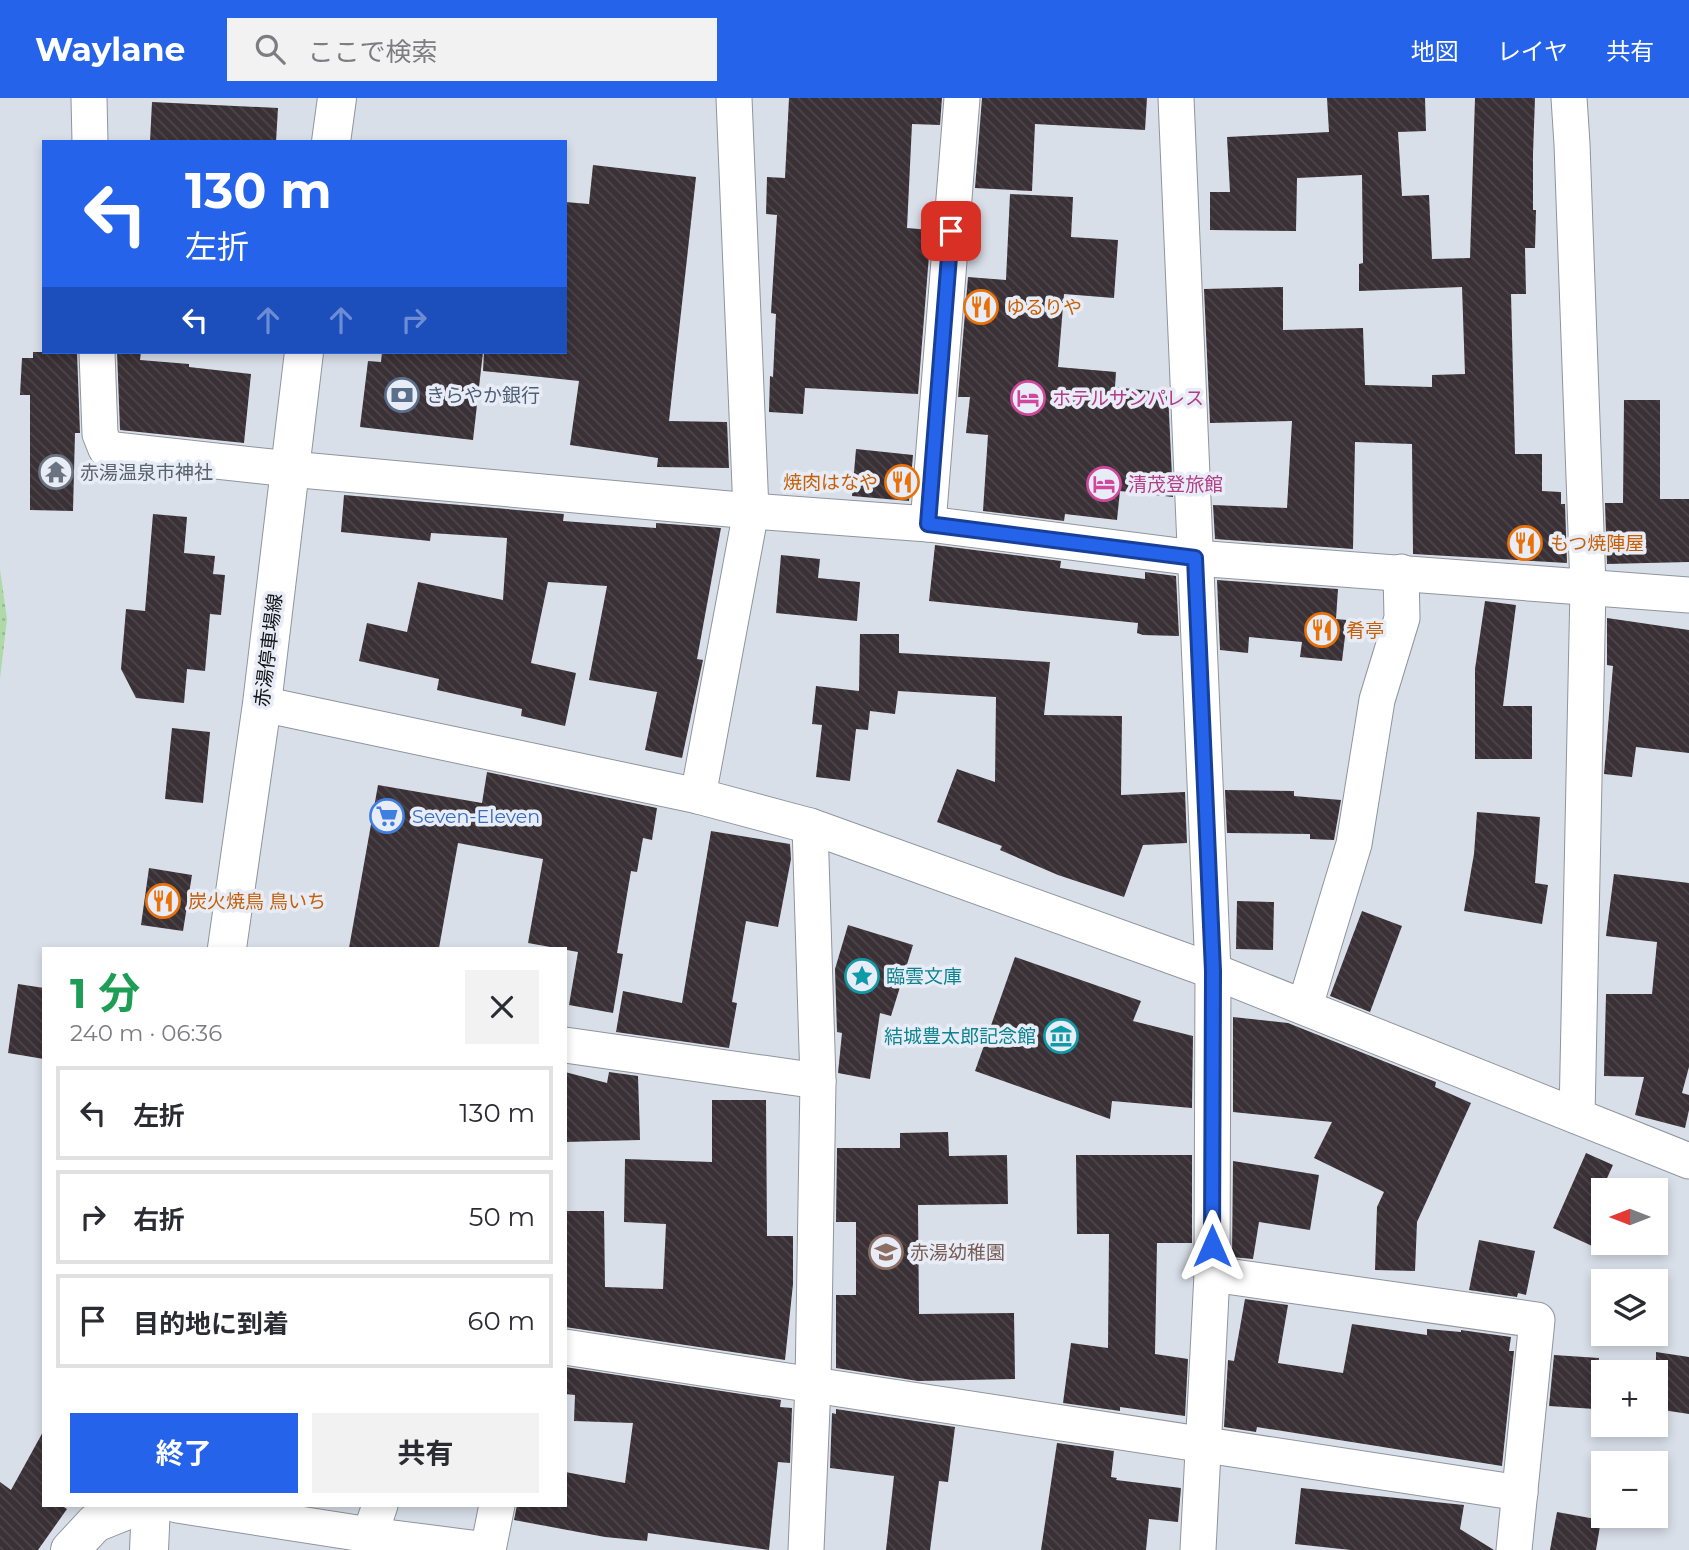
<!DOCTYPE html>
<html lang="ja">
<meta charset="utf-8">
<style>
body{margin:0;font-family:Montserrat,"Noto Sans JP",sans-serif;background:#f2f2f3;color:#2b2b33;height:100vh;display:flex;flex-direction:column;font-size:26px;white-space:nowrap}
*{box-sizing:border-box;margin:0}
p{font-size:23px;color:#7c7c81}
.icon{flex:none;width:38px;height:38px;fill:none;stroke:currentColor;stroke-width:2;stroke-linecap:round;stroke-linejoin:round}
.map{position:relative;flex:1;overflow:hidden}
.side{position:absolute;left:42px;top:849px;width:525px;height:560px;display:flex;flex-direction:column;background:#fff;border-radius:0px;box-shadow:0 4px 10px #0003}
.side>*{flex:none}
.banner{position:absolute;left:42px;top:42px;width:525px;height:214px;border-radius:0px;box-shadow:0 4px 10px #0003;background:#2563eb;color:#fff;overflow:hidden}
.needle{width:46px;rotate:270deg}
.tools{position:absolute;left:1591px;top:1080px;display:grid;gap:14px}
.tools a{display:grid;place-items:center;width:77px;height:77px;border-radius:0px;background:#fff;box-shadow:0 4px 10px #0003;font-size:35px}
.pin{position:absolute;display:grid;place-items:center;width:60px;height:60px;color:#fff;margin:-30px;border-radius:14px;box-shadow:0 4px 10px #0006}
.me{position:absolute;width:77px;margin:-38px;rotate:0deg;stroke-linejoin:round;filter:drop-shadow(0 0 5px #0008)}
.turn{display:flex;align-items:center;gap:24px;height:147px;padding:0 28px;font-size:32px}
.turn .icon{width:91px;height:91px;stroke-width:2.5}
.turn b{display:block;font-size:49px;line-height:60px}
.lanes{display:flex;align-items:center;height:66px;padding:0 28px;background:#0003;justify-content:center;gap:35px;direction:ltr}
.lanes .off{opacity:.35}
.round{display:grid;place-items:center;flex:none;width:74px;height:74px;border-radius:0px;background:#f2f2f3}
.head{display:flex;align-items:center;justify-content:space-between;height:119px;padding:0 28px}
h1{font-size:42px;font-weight:700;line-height:52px;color:#1e9e55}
.cta{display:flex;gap:14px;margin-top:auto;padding:14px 28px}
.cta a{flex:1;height:80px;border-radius:0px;background:#2563eb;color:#fff;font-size:28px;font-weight:700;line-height:80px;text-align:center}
.cta a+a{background:#f2f2f3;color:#2b2b33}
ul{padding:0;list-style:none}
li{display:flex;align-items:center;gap:21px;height:94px;margin:0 14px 10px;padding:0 14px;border:4px solid #e1e1e2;border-radius:0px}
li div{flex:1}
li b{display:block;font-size:26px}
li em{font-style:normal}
header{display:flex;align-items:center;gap:42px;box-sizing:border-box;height:98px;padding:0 35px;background:#2563eb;color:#fff}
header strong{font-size:33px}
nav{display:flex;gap:38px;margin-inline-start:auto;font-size:24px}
.search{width:490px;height:63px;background:#f2f2f3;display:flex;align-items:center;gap:18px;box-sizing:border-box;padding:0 24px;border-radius:0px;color:#7c7c81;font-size:26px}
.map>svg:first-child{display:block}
</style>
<header>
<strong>Waylane</strong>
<div class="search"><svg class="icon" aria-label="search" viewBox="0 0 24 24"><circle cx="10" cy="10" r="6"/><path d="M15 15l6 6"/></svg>ここで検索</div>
<nav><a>地図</a><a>レイヤ</a><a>共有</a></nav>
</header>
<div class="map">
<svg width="1689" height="1452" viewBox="0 0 1689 1452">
<defs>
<pattern id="park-dots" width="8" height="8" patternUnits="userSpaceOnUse" patternTransform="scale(1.75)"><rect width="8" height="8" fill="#b0d9aa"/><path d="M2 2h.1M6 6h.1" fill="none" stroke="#96b992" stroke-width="1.8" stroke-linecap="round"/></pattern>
<pattern id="building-back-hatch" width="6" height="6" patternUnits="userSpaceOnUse" patternTransform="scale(1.75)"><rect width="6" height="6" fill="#3a3136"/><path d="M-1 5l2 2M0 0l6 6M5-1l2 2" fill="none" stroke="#4d454a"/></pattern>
</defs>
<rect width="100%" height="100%" fill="#d9dfe9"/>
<polygon fill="url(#park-dots)" points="0,471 7,521 0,581"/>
<g fill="url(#building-back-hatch)">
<polygon points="789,0 942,0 940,27 912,26 907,130 931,132 918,296 805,290 803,316 769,314 770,278 773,279 776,216 771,215 777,117 766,116 767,79 785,80"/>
<polygon points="982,0 1147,0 1145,32 1035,26 1032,93 975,90"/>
<polygon points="1327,0 1425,0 1426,33 1398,34 1402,98 1429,97 1432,161 1470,160 1475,0 1535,0 1533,56 1533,112 1536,112 1535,150 1525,150 1526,196 1511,196 1515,356 1542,356 1542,393 1561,394 1561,406 1565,406 1567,465 1413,456 1412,346 1355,344 1353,451 1215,441 1213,407 1287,410 1292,323 1210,325 1204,191 1283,189 1283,232 1363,230 1365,287 1432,289 1432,277 1465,276 1462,189 1359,193 1359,166 1363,165 1362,77 1297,80 1296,133 1210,132 1210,94 1230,94 1227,39 1329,34"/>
<polygon points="152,4 278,10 276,44 150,44"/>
<polygon points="593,67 696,79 669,323 727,324 729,370 657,369 658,360 570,347 579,283 483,273 484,254 565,254 565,104 589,106"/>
<polygon points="1010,96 1073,99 1071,139 1118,142 1114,200 1064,196 1058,269 1116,274 1115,289 1168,295 1173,399 1120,393 1117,422 1065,416 1064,423 983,413 988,337 966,335 970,299 958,299 968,179 1006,182"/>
<polygon points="33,254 77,254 80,335 75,335 73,413 30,412 30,297 20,297 22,260 33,260"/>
<polygon points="117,254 141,254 140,262 189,266 189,269 251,276 244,345 120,332"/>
<polygon points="382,254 483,254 473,342 360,329 368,263 381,264"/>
<polygon points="1624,302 1660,302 1660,401 1689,401 1689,464 1607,466 1605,405 1623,405"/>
<polygon points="856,351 913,357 909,403 852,398"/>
<polygon points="344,397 564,416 563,423 656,430 656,425 721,430 697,561 703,562 682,660 645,652 657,594 589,582 607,488 548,484 531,565 576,575 565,628 521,618 522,611 437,592 439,581 359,563 367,525 407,534 418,484 503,502 507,440 431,435 430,443 341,434"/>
<polygon points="153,416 187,419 184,455 215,458 213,476 225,477 221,517 210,516 205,573 187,571 184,605 136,600 121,571 126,511 145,513"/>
<polygon points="935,447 1061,463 1060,470 1145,481 1145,474 1176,478 1179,538 1143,537 1137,535 1138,525 929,503"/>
<polygon points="781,457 820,461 818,480 860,484 857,523 776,515"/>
<polygon points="1217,482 1338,491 1336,521 1347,522 1342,563 1300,559 1302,544 1249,539 1248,555 1220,552"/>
<polygon points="1485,503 1516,507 1503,608 1532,608 1532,661 1475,661 1475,571"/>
<polygon points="1607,520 1689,532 1689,655 1636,649 1632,679 1604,676 1613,568 1607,567"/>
<polygon points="860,536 899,536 899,555 1050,564 1044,617 1122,618 1121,697 1185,694 1187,745 1143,747 1124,799 1058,777 1000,752 1002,748 937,724 957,671 995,684 996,599 898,593 895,616 870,613 868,632 856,631 850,683 816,679 822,627 812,626 816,588 859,593"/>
<polygon points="172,630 210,634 203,705 165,701"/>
<polygon points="487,674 657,710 652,742 643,740 637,774 631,773 617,855 623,856 613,915 569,907 578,854 528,845 543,761 458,745 439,850 349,850 378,687 482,705"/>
<polygon points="1225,692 1294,693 1294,698 1341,702 1334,742 1310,741 1310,736 1227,735"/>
<polygon points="1477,714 1540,719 1535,785 1548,787 1542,826 1464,813 1474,756"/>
<polygon points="711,733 790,746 791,761 778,829 746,823 732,904 737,905 729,950 616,934 623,893 682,905"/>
<polygon points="149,770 192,777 183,833 141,827"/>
<polygon points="1614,776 1689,785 1689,969 1682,995 1689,997 1689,1012 1685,1030 1635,1017 1644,979 1604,978 1606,896 1652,896 1657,844 1606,838"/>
<polygon points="1237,803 1274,804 1273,852 1236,851"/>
<polygon points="1362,813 1402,828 1370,914 1330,898"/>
<polygon points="848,827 913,847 891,918 880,915 870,981 838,975 842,935 837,934 835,871"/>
<polygon points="1015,859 1141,903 1133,923 1193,938 1192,1010 1112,1003 1110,1021 975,973"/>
<polygon points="18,886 44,890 44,961 8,955"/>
<polygon points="1233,919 1288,925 1436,984 1435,989 1471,1005 1417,1124 1415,1173 1375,1172 1377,1109 1384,1094 1314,1060 1332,1024 1233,1014"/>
<polygon points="565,974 607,985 609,974 638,978 640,1042 565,1044"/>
<polygon points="712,1002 766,1002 767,1138 793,1138 793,1186 785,1262 565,1229 565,1113 604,1113 605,1189 663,1191 666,1126 624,1124 625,1061 712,1064"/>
<polygon points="948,1034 949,1058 1007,1057 1008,1106 918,1107 919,1216 1014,1215 1015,1281 918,1283 836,1270 836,1197 856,1197 856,1124 836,1124 837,1050 900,1050 900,1035"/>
<polygon points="1586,1055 1613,1067 1603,1089 1603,1153 1553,1130"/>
<polygon points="1076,1057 1192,1057 1192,1145 1157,1145 1155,1256 1188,1261 1185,1318 1120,1309 1120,1313 1063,1305 1071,1245 1108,1250 1109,1136 1077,1136"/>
<polygon points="1233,1063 1319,1077 1310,1132 1259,1124 1253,1161 1232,1159"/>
<polygon points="1479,1142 1535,1153 1526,1197 1518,1195 1517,1199 1469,1192"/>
<polygon points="1245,1201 1288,1207 1278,1265 1343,1275 1352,1226 1427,1237 1427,1231 1461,1234 1461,1232 1511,1239 1509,1253 1514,1253 1502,1368 1257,1329 1256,1334 1224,1329 1228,1262 1234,1263"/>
<polygon points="1656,1254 1689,1259 1689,1316 1656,1311"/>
<polygon points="1554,1257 1599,1260 1595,1311 1549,1308"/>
<polygon points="565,1269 781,1302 780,1309 792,1310 790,1365 778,1364 769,1452 648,1435 647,1443 605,1439 514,1422 517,1407 565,1407 565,1374 625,1385 633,1325 574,1323 575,1297 565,1296"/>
<polygon points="836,1311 955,1329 948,1384 939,1383 930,1452 886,1452 894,1378 830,1370 832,1315 836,1316"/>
<polygon points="44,1332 44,1407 61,1407 67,1411 38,1452 0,1452 0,1384 11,1392"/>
<polygon points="1057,1345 1114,1353 1111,1379 1117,1380 1116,1382 1181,1390 1178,1424 1149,1421 1146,1452 1041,1452"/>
<polygon points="1301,1390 1464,1407 1460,1431 1494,1452 1351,1452 1295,1446"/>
<polygon points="1557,1414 1601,1422 1596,1452 1550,1452"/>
</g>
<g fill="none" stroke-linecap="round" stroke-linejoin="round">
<g stroke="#8f949d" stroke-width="37">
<g id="minor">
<polyline points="89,0 90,44"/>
<polyline points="1176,0 1213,873 1212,1176 1198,1452"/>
<polyline points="1569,0 1572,46 1588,489 1577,1018"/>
<polyline points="97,254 100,336 106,351 290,371 751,413 928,426 1195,460 1689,497"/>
<polyline points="928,426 962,0"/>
<polyline points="262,606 698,698 810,728 1213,873 1689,1063"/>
<polyline points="698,698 751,413 734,0"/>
<polyline points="1305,908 1354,746 1377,602 1402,520 1401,474"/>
<polyline points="565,947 818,983"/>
<polyline points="1212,1176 1537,1222 1514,1452"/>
<polyline points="565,1249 1520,1395"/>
<polyline points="177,1407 370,1437 487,1452"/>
<polyline points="370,1452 370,1437 380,1407"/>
<polyline points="488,1452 497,1407"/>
<polyline points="806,1452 813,1286 818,983 810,728"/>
</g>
</g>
<g stroke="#8f949d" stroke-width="40">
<g id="major">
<polyline points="331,44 337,0"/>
<polyline points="227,850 262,606 304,254"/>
<polyline points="70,1452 95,1425 140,1407"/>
<polyline points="149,1452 151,1407"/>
</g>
</g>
<use href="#minor" stroke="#fff" stroke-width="35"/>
<use href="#major" stroke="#fff" stroke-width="38"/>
</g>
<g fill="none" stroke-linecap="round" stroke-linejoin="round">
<g stroke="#184099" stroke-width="18">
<polyline id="route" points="951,133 928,426 1195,460 1213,873 1212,1148"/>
</g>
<use href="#route" stroke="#2563eb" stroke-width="12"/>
</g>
<defs>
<g id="restaurant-ring" transform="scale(1.75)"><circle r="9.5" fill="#e7ecf6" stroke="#e8710a" stroke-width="1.5"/><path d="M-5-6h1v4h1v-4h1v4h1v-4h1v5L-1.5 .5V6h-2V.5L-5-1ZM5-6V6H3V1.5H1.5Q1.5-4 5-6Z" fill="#e8710a"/></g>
<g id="bank-ring" transform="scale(1.75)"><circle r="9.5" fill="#e7ecf6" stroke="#5c6f8a" stroke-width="1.5"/><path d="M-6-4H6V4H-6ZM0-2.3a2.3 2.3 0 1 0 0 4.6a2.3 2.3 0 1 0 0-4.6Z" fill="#5c6f8a"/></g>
<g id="hotel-ring" transform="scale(1.75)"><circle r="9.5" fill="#e7ecf6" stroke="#d1479c" stroke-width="1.5"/><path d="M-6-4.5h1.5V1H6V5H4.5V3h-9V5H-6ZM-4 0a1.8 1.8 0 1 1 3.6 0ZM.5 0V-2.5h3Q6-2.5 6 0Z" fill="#d1479c"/></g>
<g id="temple-ring" transform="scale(1.75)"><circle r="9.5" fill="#e7ecf6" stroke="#6b7280" stroke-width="1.5"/><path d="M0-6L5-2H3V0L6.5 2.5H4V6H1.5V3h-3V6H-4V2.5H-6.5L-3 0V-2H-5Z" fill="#6b7280"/></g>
<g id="supermarket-ring" transform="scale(1.75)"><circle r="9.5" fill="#e7ecf6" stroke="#3f7fe0" stroke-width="1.5"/><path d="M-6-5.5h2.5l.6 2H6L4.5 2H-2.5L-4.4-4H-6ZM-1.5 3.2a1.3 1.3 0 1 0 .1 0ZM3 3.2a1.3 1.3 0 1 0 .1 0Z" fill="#3f7fe0"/></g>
<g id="sight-ring" transform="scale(1.75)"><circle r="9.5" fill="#e7ecf6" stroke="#0f9aa8" stroke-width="1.5"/><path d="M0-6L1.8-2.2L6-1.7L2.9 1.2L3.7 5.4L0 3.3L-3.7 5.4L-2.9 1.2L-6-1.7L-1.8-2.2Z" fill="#0f9aa8"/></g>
<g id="museum-ring" transform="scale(1.75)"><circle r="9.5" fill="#e7ecf6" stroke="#0f9aa8" stroke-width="1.5"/><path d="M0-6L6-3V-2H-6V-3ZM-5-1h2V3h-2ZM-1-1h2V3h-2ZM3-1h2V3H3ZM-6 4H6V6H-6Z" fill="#0f9aa8"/></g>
<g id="school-ring" transform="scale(1.75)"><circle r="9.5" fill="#e7ecf6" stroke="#8d6e63" stroke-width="1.5"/><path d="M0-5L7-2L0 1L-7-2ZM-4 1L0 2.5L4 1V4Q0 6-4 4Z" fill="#8d6e63"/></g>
</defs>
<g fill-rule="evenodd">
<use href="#restaurant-ring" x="981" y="209"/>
<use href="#bank-ring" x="402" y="297"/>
<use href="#hotel-ring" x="1028" y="300"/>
<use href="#temple-ring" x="56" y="374"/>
<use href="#restaurant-ring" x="902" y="384"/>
<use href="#hotel-ring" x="1104" y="386"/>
<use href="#restaurant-ring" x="1525" y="445"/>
<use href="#restaurant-ring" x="1322" y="532"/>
<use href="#supermarket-ring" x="387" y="718"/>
<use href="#restaurant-ring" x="163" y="803"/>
<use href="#sight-ring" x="862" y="878"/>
<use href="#museum-ring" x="1061" y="938"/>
<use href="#school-ring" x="886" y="1154"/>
</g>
<g text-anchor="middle" stroke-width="7" stroke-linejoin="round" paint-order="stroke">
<g font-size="19" fill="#c56008" stroke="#e7ecf6" text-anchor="start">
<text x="1006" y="216">ゆるりや</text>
<text x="878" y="391" text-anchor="end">焼肉はなや</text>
<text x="1550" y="452">もつ焼陣屋</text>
<text x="1346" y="539">肴亭</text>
<text x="188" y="810">炭火焼鳥 鳥いち</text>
</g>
<g font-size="19" fill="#4e5e75" stroke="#e7ecf6" text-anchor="start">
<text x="426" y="304">きらやか銀行</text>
</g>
<g font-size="19" fill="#b23c85" stroke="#e7ecf6" text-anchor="start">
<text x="1052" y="307">ホテルサンパレス</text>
<text x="1128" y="393">清茂登旅館</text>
</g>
<g font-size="19" fill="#5b616d" stroke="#e7ecf6" text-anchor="start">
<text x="80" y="381">赤湯温泉市神社</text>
</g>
<g font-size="19" fill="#111316" stroke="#e7ecf6">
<text transform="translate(268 552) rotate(-83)" y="7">赤湯停車場線</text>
</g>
<g font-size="19" fill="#366cbe" stroke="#e7ecf6" text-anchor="start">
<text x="412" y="725">Seven-Eleven</text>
</g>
<g font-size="19" fill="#0d838f" stroke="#e7ecf6" text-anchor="start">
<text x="886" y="885">臨雲文庫</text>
<text x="1036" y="945" text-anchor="end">結城豊太郎記念館</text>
</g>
<g font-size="19" fill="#785e54" stroke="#e7ecf6" text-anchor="start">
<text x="910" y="1161">赤湯幼稚園</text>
</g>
</g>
</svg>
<div class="tools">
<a><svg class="needle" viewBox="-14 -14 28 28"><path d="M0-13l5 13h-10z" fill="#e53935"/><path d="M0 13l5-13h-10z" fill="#7c7c81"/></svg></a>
<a><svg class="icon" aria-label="layers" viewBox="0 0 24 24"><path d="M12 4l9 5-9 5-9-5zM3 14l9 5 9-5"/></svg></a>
<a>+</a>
<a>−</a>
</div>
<div class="pin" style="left:951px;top:133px;background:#d93025"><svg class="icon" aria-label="arrive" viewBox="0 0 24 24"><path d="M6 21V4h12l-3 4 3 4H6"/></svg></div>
<svg class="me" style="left:1212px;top:1148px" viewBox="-20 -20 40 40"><path d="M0-17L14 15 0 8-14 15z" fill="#2563eb" stroke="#fff" stroke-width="4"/></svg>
<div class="banner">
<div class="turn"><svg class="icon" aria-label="left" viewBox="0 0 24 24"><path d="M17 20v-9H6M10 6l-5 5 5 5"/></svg><div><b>130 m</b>左折</div></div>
<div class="lanes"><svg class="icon" aria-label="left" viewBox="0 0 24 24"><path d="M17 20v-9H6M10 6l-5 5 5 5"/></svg><svg class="icon off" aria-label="ahead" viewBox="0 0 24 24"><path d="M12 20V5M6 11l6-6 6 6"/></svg><svg class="icon off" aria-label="ahead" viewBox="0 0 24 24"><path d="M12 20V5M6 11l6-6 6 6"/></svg><svg class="icon off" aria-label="right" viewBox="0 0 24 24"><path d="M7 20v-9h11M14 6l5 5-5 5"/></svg></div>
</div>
<section class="side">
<div class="head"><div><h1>1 分</h1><p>240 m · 06:36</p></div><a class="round"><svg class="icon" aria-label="close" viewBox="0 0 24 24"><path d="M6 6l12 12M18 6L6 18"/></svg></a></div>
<ul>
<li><svg class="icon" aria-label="left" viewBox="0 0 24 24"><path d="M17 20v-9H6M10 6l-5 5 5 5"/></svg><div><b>左折</b></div><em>130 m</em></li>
<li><svg class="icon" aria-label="right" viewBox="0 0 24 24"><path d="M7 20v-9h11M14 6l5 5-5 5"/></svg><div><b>右折</b></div><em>50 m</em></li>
<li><svg class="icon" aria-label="arrive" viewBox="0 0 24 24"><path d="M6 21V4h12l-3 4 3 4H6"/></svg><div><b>目的地に到着</b></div><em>60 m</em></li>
</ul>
<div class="cta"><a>終了</a><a>共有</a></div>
</section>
</div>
